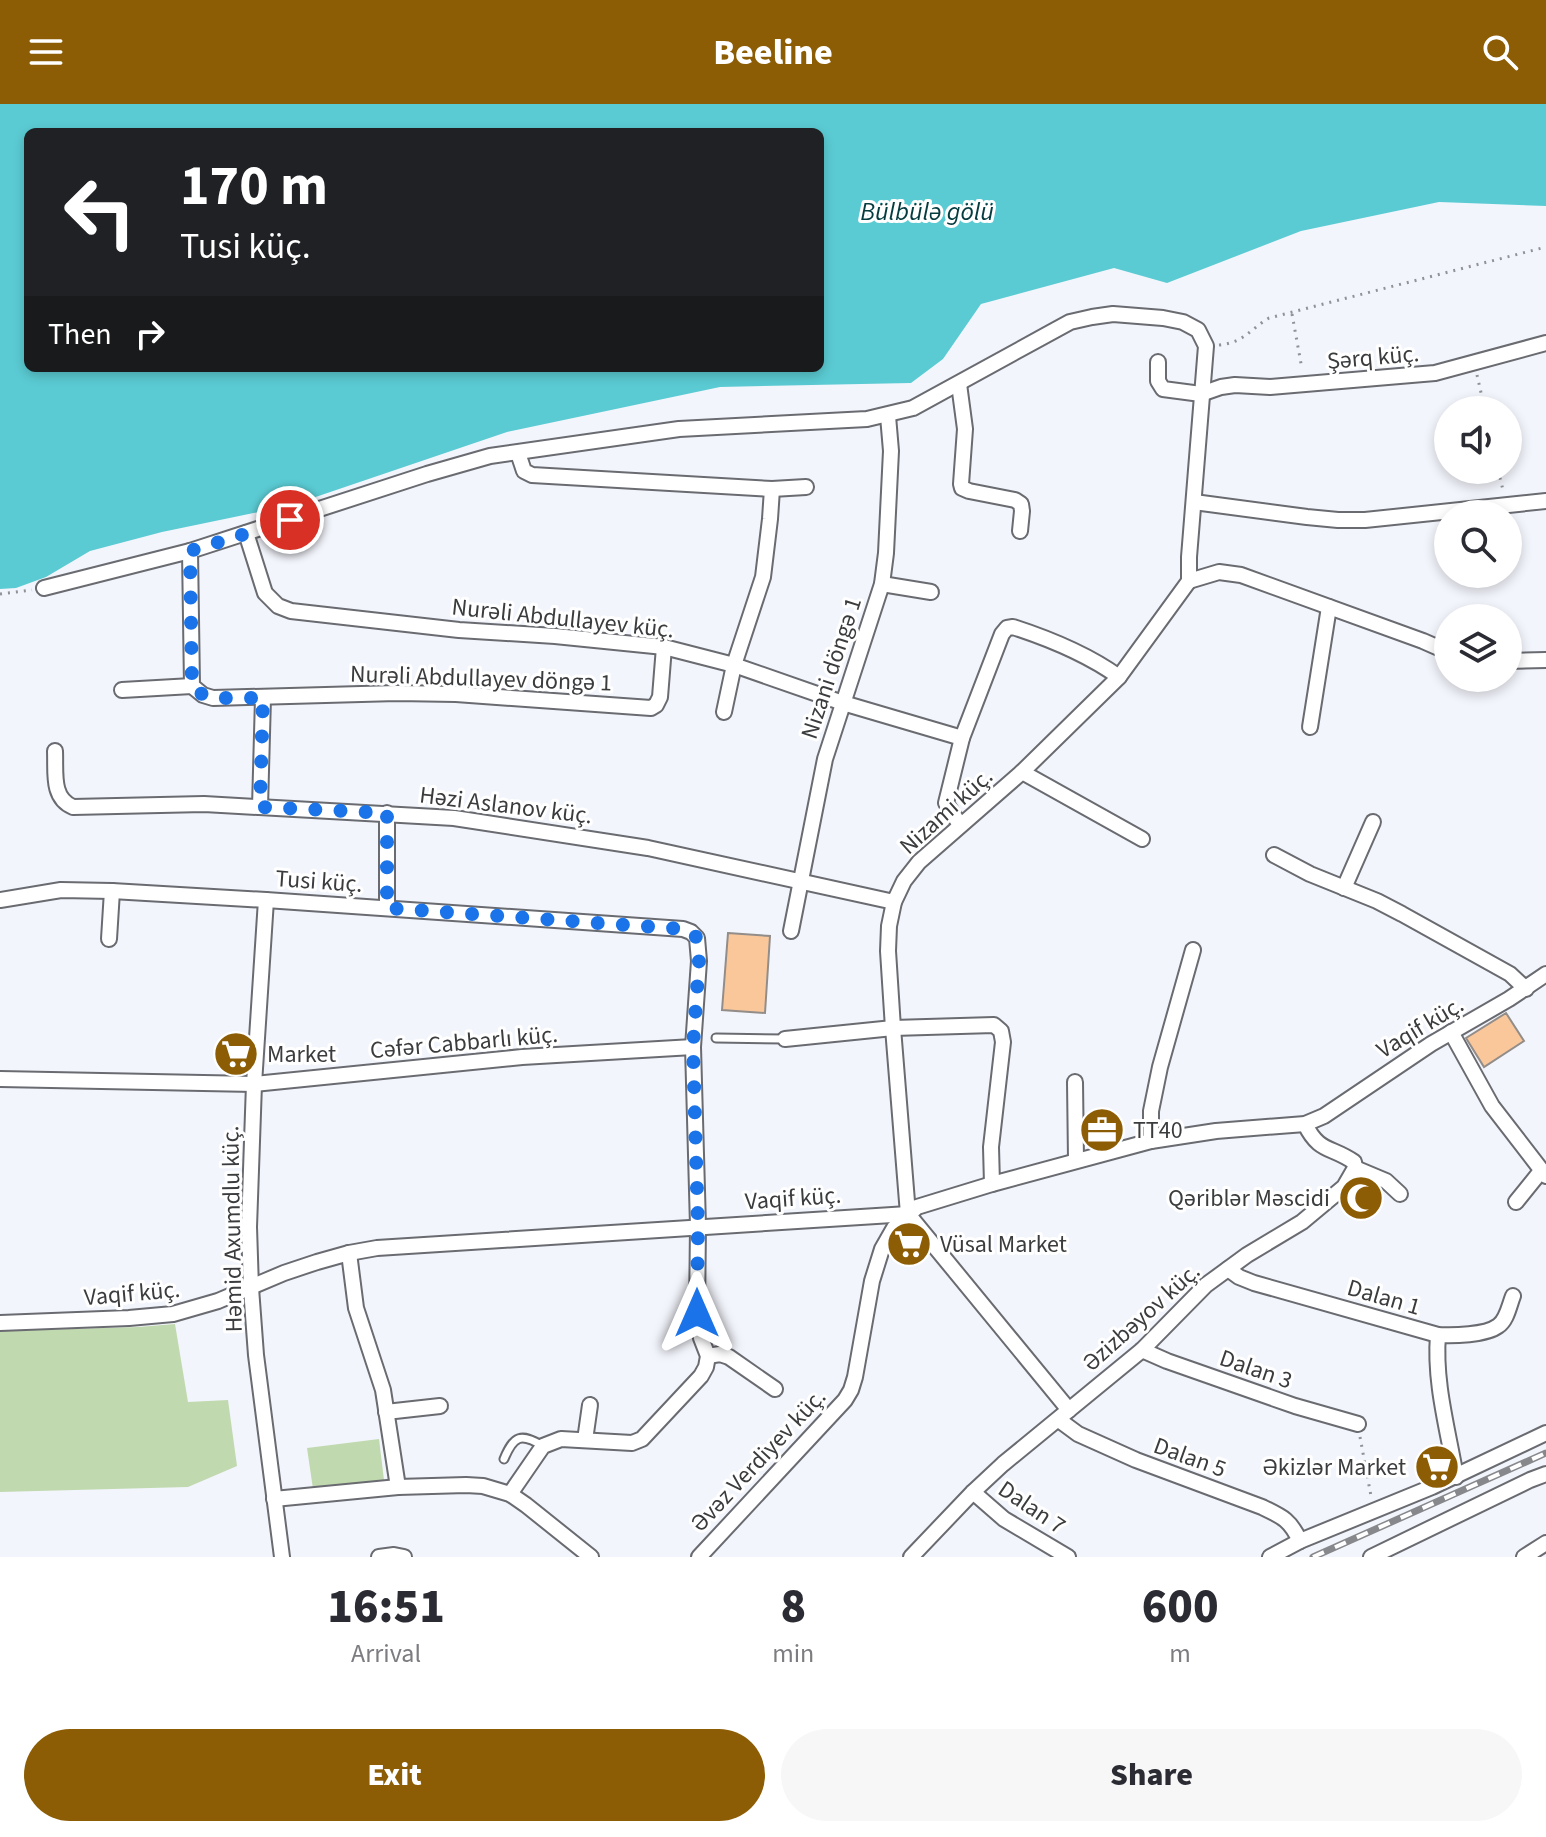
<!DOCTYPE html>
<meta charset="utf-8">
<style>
body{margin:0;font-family:"Source Sans 3",sans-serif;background:#f7f7f7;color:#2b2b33;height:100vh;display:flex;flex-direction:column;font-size:30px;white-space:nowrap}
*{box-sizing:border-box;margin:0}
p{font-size:26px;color:#7c7c81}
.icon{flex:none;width:44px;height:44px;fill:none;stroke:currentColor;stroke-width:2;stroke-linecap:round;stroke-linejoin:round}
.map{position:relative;height:1453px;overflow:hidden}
.sheet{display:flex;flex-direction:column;background:#fff;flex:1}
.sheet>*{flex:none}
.top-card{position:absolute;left:24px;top:24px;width:800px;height:244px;border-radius:12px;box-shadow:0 4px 12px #0003;background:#202124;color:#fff;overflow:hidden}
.controls{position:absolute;left:1434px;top:292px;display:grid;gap:16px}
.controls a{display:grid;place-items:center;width:88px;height:88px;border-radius:50%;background:#fff;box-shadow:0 4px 12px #0003;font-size:40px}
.pin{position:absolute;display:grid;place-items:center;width:68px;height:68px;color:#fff;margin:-34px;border:4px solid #fff;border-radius:50%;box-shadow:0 2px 8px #0007}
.me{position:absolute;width:88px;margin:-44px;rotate:0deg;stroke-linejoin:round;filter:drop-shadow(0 0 6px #0008)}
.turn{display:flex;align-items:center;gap:28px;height:168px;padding:0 24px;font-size:36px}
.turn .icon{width:104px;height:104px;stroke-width:2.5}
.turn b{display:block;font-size:56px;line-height:68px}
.then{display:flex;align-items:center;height:76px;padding:0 24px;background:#0003;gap:16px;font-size:30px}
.eta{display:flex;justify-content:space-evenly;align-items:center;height:136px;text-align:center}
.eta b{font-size:48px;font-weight:800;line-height:56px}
.button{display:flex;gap:16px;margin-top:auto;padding:16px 24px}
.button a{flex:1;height:92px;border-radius:48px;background:#8c5d04;color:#fff;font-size:32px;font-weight:800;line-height:92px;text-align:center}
.button a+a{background:#f7f7f7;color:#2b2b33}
header{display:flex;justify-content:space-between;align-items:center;height:104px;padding:0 24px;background:#8c5d04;color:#fff;font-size:36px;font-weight:800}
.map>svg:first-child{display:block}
</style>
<header><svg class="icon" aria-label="menu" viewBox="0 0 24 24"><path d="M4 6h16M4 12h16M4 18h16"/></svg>Beeline<svg class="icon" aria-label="search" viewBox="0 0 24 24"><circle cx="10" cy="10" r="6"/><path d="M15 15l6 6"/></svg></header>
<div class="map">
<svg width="1546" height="1453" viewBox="0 0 1546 1453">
<rect width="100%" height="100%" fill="#f3f5fc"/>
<g fill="#c1d9af">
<polygon points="175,1220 188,1298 228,1296 237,1362 188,1383 0,1388 0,1227 138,1223"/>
<polygon points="379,1335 384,1376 313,1385 307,1344"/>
</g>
<path fill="#5bcbd3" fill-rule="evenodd" d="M0 0H1546V102L1439 98 1301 127 1167 179 1114 164 981 200 943 255 911 279 720 283 507 328 292 401 162 428 90 447 46 473 16 484 0 485ZM28 28H820V264H28Z"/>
<g fill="#fac79b" stroke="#928d89" stroke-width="2">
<polygon points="728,829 770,832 765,909 722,906"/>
<polygon points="1506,909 1524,937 1484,963 1466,934"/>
<polygon points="1357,1077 1378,1085 1368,1112 1347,1104"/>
</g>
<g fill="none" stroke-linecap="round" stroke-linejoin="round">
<g stroke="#696b71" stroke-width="11">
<g id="service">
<polyline points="716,934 785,935"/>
<path d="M504 1355C514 1331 521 1329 543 1342"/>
</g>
</g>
<g stroke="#696b71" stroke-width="18">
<g id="minor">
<polyline points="1158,258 1158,277 1163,285 1201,290 1221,283 1235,281 1270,283 1435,269 1546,239"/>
<polyline points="959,280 965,325 961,380 962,384 969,387 1015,396 1021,400 1022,407 1020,427"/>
<polyline points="518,349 524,367 532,371 772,385 806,383"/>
<polyline points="1194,398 1307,413 1338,416 1365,416 1546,397"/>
<polyline points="246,429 265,489 278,502 291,507 459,526 555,532 664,543 734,561 843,599 962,634"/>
<polyline points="190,447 192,582 203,591 213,594 397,589 456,590 651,604 656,601 660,593 664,543"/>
<polyline points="1189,477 1219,468 1241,471 1423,537 1448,548"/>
<polyline points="882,480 931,488"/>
<polyline points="44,484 190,447 427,370 490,352 679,325 867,315 913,304 1048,230 1070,218 1092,213 1113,210 1163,214 1183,218 1198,226 1206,242 1189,453 1189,477 1119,573 1022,668 919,758 904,777 894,798 889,822 888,847 893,924 908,1110 1069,1306"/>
<polyline points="1508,557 1546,556"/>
<polyline points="122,586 192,582"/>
<polyline points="724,608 734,561 763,473 770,415 772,385"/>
<polyline points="1310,623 1329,503"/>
<path d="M55 647C56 668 51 694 73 703L204 700 454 714 648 744 894 798"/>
<polyline points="1022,668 1142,735"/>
<polyline points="260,703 263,594"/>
<path d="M960 721 946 699 962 634 1002 530 1007 524 1013 523C1050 535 1087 550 1119 573"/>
<polyline points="1274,751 1310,770 1377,797 1402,810 1510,870 1526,885"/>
<polyline points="1344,784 1373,718"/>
<polyline points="0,796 61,786 112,787 266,796 683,825 691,828 697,834 699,857 693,943 698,1122 697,1209 701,1234 708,1252 706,1263 701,1272 642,1335 632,1339 561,1335 543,1342 510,1390"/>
<polyline points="266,796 254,980 249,1123 251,1184 256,1251 282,1453"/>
<polyline points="387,804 387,709"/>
<polyline points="791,827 825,655 882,480 886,449 891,347 888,312"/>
<polyline points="109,835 112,787"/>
<polyline points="1451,928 1492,1002 1546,1072"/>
<polyline points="785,935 893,924 994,921 1001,927 1003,938 991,1043 992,1080"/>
<polyline points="0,975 254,980 522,953 693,943"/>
<polyline points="1075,978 1076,1056"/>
<polyline points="1151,1037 1151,1007 1160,963 1193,846"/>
<polyline points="1355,1064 1386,1077 1400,1090"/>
<polyline points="1516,1098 1541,1067"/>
<polyline points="349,1149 356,1204 383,1286 398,1383"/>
<path d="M1228 1165 1239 1173 1254 1179 1438 1231C1453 1232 1486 1231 1498 1222 1507 1216 1509 1202 1513 1192"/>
<polyline points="0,1219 129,1214 173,1210 218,1197 284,1169 317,1158 349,1149 377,1144 908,1110"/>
<path d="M1438 1231C1434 1278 1448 1326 1456 1373"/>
<polyline points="1142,1246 1167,1257 1295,1302 1358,1320"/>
<polyline points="708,1252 720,1250 729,1253 775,1285"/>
<polyline points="386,1308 440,1302"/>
<path d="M1059 1316 1078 1330 1136 1356 1262 1403C1283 1413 1290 1416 1300 1437"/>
<polyline points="585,1336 590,1301"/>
<polyline points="973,1388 1004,1415 1068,1453"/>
<polyline points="274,1395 398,1383 466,1381 483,1382 510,1390 526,1401 591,1453"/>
<polyline points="379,1453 394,1451 404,1453"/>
<polyline points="699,1453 845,1296 851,1286 855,1273 872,1177 882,1145 894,1124 917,1103 992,1080 1151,1037 1216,1027 1305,1020 1324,1012 1431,940 1509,895 1546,870"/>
<path d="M911 1453 973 1388 1003 1360 1142 1246 1206 1181 1247 1151 1302 1118 1344 1083 1355 1064 1354 1058C1331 1042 1319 1049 1305 1020"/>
<polyline points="1270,1453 1300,1437 1432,1383 1546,1329"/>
<polyline points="1371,1453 1530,1376 1546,1370"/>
<polyline points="1524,1453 1546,1439"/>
</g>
</g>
<g stroke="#919297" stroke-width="3" stroke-dasharray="2 6" stroke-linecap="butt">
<polyline points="1292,210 1302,265"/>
<path d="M1219 241C1245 238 1249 226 1269 214L1546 143"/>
<polyline points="1477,271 1485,306"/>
<polyline points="1498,366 1503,386"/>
<polyline points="0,490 32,486"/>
<polyline points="1360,1333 1371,1392"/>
</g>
<use href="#service" stroke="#fff" stroke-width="7"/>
<use href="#minor" stroke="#fff" stroke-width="14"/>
<g stroke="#87888c" stroke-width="7">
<polyline id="rail" points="1313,1453 1546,1349"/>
</g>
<use href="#rail" stroke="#fff" stroke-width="4" stroke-dasharray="12" stroke-linecap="butt"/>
</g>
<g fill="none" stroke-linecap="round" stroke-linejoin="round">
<polyline stroke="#1a73e8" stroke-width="14" stroke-dasharray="0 25.2" points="290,416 190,447 192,582 203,591 213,594 263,594 260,703 387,709 387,804 683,825 691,828 697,834 699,857 693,943 698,1122 697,1209"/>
</g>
<defs>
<g id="supermarket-disc" transform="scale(2.3)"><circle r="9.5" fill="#8c5d04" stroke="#fff"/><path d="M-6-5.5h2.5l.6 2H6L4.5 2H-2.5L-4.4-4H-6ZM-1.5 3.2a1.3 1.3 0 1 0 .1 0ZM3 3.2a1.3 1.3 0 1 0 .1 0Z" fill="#fff"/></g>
<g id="office-disc" transform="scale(2.3)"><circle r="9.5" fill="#8c5d04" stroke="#fff"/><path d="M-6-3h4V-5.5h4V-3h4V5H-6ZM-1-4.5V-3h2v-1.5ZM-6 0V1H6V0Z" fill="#fff"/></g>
<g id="mosque-disc" transform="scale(2.3)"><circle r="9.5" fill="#8c5d04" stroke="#fff"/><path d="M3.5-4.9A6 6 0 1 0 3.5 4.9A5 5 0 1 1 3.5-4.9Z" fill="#fff"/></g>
</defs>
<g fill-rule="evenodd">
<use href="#supermarket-disc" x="236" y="950"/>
<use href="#office-disc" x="1102" y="1026"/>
<use href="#mosque-disc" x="1361" y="1094"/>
<use href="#supermarket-disc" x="909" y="1140"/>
<use href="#supermarket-disc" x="1437" y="1363"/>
</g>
<g text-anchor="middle" stroke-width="6" stroke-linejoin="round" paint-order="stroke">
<g font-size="24" fill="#3b3c3e" stroke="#fff">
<text transform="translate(1373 253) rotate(-5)" y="8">Şərq küç.</text>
<text transform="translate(563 514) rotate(6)" y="8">Nurəli Abdullayev küç.</text>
<text transform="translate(831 564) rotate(-72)" y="8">Nizani döngə 1</text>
<text transform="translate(481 574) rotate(2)" y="8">Nurəli Abdullayev döngə 1</text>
<text transform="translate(506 701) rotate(7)" y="8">Həzi Aslanov küç.</text>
<text transform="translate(946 707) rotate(-42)" y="8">Nizami küç.</text>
<text transform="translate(319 777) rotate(4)" y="8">Tusi küç.</text>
<text transform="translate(1420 923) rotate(-31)" y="8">Vaqif küç.</text>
<text transform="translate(464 938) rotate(-5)" y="8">Cəfər Cabbarlı küç.</text>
<text transform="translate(793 1094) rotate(-4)" y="8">Vaqif küç.</text>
<text transform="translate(232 1125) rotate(-91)" y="8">Həmid Axumdlu küç.</text>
<text transform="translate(132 1189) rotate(-5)" y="8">Vaqif küç.</text>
<text transform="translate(1384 1193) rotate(16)" y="8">Dalan 1</text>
<text transform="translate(1141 1213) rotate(-42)" y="8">Əzizbəyov küç.</text>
<text transform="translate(1256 1265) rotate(19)" y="8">Dalan 3</text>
<text transform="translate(1190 1353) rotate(20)" y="8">Dalan 5</text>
<text transform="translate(758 1356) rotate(-47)" y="8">Əvəz Verdiyev küç.</text>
<text transform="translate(1032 1403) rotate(34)" y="8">Dalan 7</text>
</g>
<g font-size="24" fill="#3b3c3e" stroke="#fff" text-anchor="start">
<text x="267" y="958">Market</text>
<text x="1133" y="1034">TT40</text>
<text x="1330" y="1102" text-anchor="end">Qəriblər Məscidi</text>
<text x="940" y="1148">Vüsal Market</text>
<text x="1406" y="1371" text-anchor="end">Əkizlər Market</text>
</g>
<g font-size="26" font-style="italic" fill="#053c40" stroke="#fff">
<text x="927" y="116">Bülbülə gölü</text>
</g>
</g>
</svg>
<div class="controls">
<a><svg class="icon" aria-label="sound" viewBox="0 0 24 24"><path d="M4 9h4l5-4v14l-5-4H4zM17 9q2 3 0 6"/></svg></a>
<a><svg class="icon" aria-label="search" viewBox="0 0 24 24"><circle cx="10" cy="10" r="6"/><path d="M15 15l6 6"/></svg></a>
<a><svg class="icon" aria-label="layers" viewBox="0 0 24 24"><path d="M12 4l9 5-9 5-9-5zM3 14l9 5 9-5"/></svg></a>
</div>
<div class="pin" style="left:290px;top:416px;background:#d93025"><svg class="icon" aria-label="arrive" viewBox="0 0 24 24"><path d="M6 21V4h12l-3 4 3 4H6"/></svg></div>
<svg class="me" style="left:697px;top:1209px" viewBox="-20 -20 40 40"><path d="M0-17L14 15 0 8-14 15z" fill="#1a73e8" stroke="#fff" stroke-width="4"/></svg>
<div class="top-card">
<div class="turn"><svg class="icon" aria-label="left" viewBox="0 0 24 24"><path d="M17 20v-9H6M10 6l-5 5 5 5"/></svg><div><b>170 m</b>Tusi küç.</div></div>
<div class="then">Then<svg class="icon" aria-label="right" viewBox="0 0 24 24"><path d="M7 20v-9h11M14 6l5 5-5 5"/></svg></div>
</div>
</div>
<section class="sheet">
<div class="eta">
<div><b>16:51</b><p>Arrival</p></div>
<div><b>8</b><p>min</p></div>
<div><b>600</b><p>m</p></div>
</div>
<div class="button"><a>Exit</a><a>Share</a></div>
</section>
